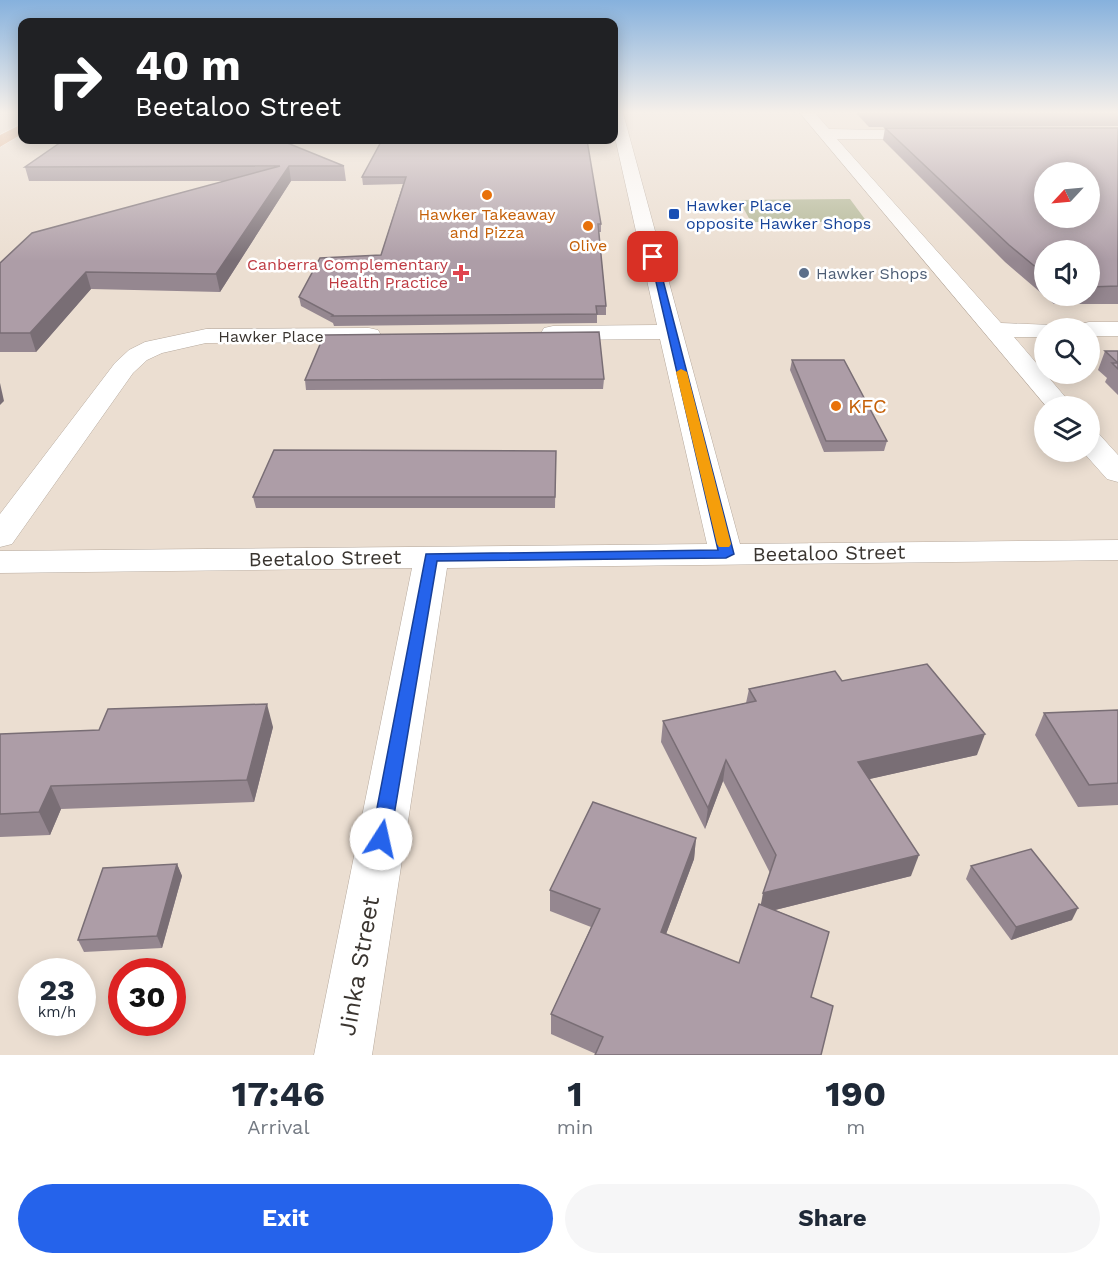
<!DOCTYPE html>
<style>
body{margin:0;font-family:"Work Sans",sans-serif;background:#f6f6f7;color:#1f2937;height:100vh;display:flex;flex-direction:column;font-size:22px;white-space:nowrap}
*{box-sizing:border-box;margin:0}
p{font-size:20px;color:#747a83}
.icon{flex:none;width:33px;height:33px;fill:none;stroke:currentColor;stroke-width:2;stroke-linecap:round;stroke-linejoin:round}
.map{position:relative;height:1055px;overflow:hidden}
.details{display:flex;flex-direction:column;background:#fff;flex:1}
.details>*{flex:none}
.guide{position:absolute;left:18px;top:18px;width:600px;height:126px;border-radius:12px;box-shadow:0 3px 15px #0003;background:#202124;color:#fff;overflow:hidden}
.needle{width:39px;rotate:244deg}
.tools{position:absolute;left:1034px;top:162px;display:grid;gap:12px}
.tools a{display:grid;place-items:center;width:66px;height:66px;border-radius:50%;background:#fff;box-shadow:0 3px 15px #0003;font-size:30px}
.speed{position:absolute;left:18px;top:958px;display:flex;gap:12px;font-size:30px;font-weight:700;text-align:center}
.speed>*{display:grid;place-content:center;width:78px;height:78px;border-radius:50%;background:#fff;box-shadow:0 3px 15px #0003;line-height:1}
.speed small{font-size:15px;font-weight:400}
.speed .limit{border:9px solid #d22;background:#fff;color:#111}
.pin{position:absolute;display:grid;place-items:center;width:51px;height:51px;color:#fff;margin:-26px;border-radius:12px;box-shadow:0 3px 9px #0006}
.me{position:absolute;width:66px;margin:-33px;rotate:10deg;stroke-linejoin:round;filter:drop-shadow(0 0 4px #0008)}
.turn{display:flex;align-items:center;gap:21px;height:126px;padding:0 18px;font-size:27px}
.turn .icon{width:78px;height:78px;stroke-width:2.5}
.turn b{display:block;font-size:42px;line-height:51px}
.eta{display:flex;justify-content:space-evenly;align-items:center;height:102px;text-align:center}
.eta b{font-size:36px;font-weight:700;line-height:42px}
.primary-button{display:flex;gap:12px;margin-top:auto;padding:12px 18px}
.primary-button a{flex:1;height:69px;border-radius:36px;background:#2563eb;color:#fff;font-size:24px;font-weight:700;line-height:69px;text-align:center}
.primary-button a+a{background:#f6f6f7;color:#1f2937}
.map>svg:first-child{display:block}
</style>
<div class="map">
<svg width="1118" height="1055" viewBox="0 0 1118 1055">
<rect width="100%" height="100%" fill="#ebded1"/>
<polygon fill="#b0b593" points="850,199 867,222 751,222 739,200"/>
<g fill="none" stroke-linecap="round" stroke-linejoin="round">
<g stroke="#b6a99d" stroke-width="1">
<g id="minor">
<polygon points="614,113 623,113 740,544 1118,540 1118,560 447,568 372,1055 314,1055 412,568 0,573 0,551 707,544 660,339 553,340 544,338 541,333 544,328 553,326 657,325 614,133"/>
<polygon points="800,113 815,113 829,129 933,131 936,134 933,137 928,139 837,139 1001,323 1052,325 1055,328 1044,328 1044,337 1014,337 1073,406 1046,406"/>
<polygon points="1089,322 1118,322 1118,336 1089,336 1089,328 1077,328 1081,324"/>
<polygon points="369,328 378,330 381,335 378,340 369,342 206,343 162,353 147,360 133,373 12,544 0,547 0,514 115,363 129,350 145,342 206,329"/>
<polygon points="1089,431 1099,434 1118,455 1118,482 1107,479 1083,452 1089,452"/>
</g>
</g>
<g stroke="#fff" stroke-width="1">
<polygon id="primary" points="22,124 22,134 0,147 0,135"/>
</g>
<use href="#minor" fill="#fff" fill-rule="evenodd"/>
<use href="#primary" fill="#dfa780" fill-rule="evenodd"/>
</g>
<g fill="#958790" fill-rule="evenodd">
<polygon points="856,113 1118,113 1118,126 869,127"/>
<path d="M885 128H1118V304H1054L1005 262 883 140ZM1044 250H1089V296H1044Z"/>
<polygon points="382,140 601,224 601,232 599,232 606,306 606,315 597,315 597,323 334,326 333,323 301,306 299,297 381,255 403,184 363,185 362,177"/>
<polygon points="344,166 346,181 291,181 220,292 91,289 36,352 0,352 0,263 225,181 29,181 25,167"/>
<polygon points="1105,351 1118,351 1118,395 1105,382 1107,378 1098,370"/>
<polygon points="792,360 887,441 884,451 824,452 790,370"/>
<polygon points="604,379 603,389 306,390 305,380"/>
<polygon points="556,451 555,508 256,508 253,497"/>
<polygon points="842,681 977,755 869,779 911,876 775,910 829,932 596,1054 551,1034 551,1014 591,927 550,911 550,890 696,838 694,859 666,934 739,963 761,905 770,873 723,781 705,829 661,742 663,721 746,703 749,689"/>
<polygon points="1118,710 1118,805 1078,807 1035,735 1044,713"/>
<polygon points="273,727 254,802 61,809 50,835 0,837 0,734"/>
<polygon points="177,864 182,876 162,948 84,952 78,940"/>
<polygon points="971,866 1072,920 1011,940 966,879"/>
</g>
<g fill="#796e75">
<polygon points="289,166 291,181 220,292 216,274"/>
<polygon points="86,272 91,289 36,352 30,333"/>
<polygon points="0,383 4,401 0,405"/>
<polygon points="267,704 273,727 254,802 247,780"/>
<polygon points="985,734 977,755 852,783 858,762"/>
<polygon points="726,760 723,781 705,829 708,808"/>
<polygon points="51,786 61,809 50,835 39,812"/>
<polygon points="696,838 694,859 659,953 661,932"/>
<polygon points="919,855 911,876 759,914 763,893"/>
<polygon points="177,864 182,876 162,948 157,936"/>
<polygon points="1078,908 1072,920 1011,940 1016,927"/>
</g>
<g fill="#ad9da7" stroke="#796e75" stroke-width="1.5" fill-rule="evenodd">
<polygon points="870,113 1118,113 1118,114 872,114"/>
<path d="M885 128H1118V286L1089 287V250H1044V274L1009 245ZM1044 172H1089V218H1044Z"/>
<polygon points="64,140 280,140 344,166 289,166 216,274 86,272 30,333 0,333 0,263 32,233 280,166 25,167"/>
<polygon points="382,140 587,140 601,224 598,224 606,306 596,306 597,314 332,316 333,315 299,297 320,258 381,255 406,177 362,177"/>
<polygon points="599,332 604,379 305,380 324,335"/>
<polygon points="1105,351 1118,351 1118,363"/>
<polygon points="792,360 844,360 887,441 826,441"/>
<polygon points="1112,363 1118,363 1118,369"/>
<polygon points="274,450 556,451 555,497 253,497"/>
<polygon points="927,664 985,734 858,762 919,855 763,893 776,855 726,760 708,808 663,721 756,701 749,689 835,671 842,681"/>
<polygon points="267,704 247,780 51,786 39,812 0,814 0,734 99,730 108,709"/>
<polygon points="1118,710 1118,783 1089,785 1044,713"/>
<polygon points="593,802 696,838 661,932 739,963 759,904 829,932 811,997 833,1006 821,1055 595,1055 603,1037 551,1014 600,909 550,890"/>
<polygon points="1031,849 1078,908 1016,927 971,866"/>
<polygon points="177,864 157,936 78,940 103,868"/>
</g>
<linearGradient id="sky" x2="0" y2="1"><stop stop-color="#86b1dd"/><stop offset="0.43" stop-color="#f6f0ea"/><stop offset="1" stop-color="#f6f0ea" stop-opacity="0"/></linearGradient>
<rect width="1118" height="261" fill="url(#sky)"/>
<polygon fill="#2563eb" stroke="#184099" stroke-width="1.5" points="650,256 657,257 734,554 726,558 437,561 390,839 388,845 381,847 374,845 371,839 426,554 718,550"/>
<polygon fill="#f59e0b" points="681,369 687,372 731,544 729,547 719,547 717,544 676,372"/>
<g fill="#e8710a" stroke="#fff" stroke-width="2">
<circle cx="487" cy="195" r="6"/>
<circle cx="588" cy="226" r="6"/>
<circle cx="836" cy="406" r="6"/>
</g>
<rect fill="#1a4fb4" stroke="#fff" stroke-width="2" x="668" y="208" width="12" height="12" rx="3"/>
<path fill="#e0444e" stroke="#fff" stroke-width="2" d="M458 264h6v6h6v6h-6v6h-6v-6h-6v-6h6z"/>
<circle fill="#5c6f8a" stroke="#fff" stroke-width="2" cx="804" cy="273" r="6"/>
<g text-anchor="middle" stroke-width="5" stroke-linejoin="round" paint-order="stroke">
<g font-size="16" fill="#164399" stroke="#fff" text-anchor="start">
<text x="686" y="211">Hawker Place<tspan x="686" dy="18">opposite Hawker Shops</tspan></text>
</g>
<g font-size="16" fill="#c56008" stroke="#fff">
<text x="487" y="220">Hawker Takeaway<tspan x="487" dy="18">and Pizza</tspan></text>
<text x="588" y="251">Olive</text>
</g>
<g font-size="16" fill="#be3a42" stroke="#fff" text-anchor="end">
<text x="448" y="270">Canberra Complementary<tspan x="448" dy="18">Health Practice</tspan></text>
</g>
<g font-size="16" fill="#4e5e75" stroke="#fff" text-anchor="start">
<text x="816" y="279">Hawker Shops</text>
</g>
<g font-size="16" fill="#3a3530" stroke="#fff">
<text x="271" y="342">Hawker Place</text>
</g>
<g font-size="20" fill="#c56008" stroke="#fff" text-anchor="start">
<text x="848" y="413">KFC</text>
</g>
<g font-size="20" fill="#3a3530" stroke="#fff">
<text transform="translate(829 553) rotate(-1)" y="7">Beetaloo Street</text>
<text transform="translate(325 558) rotate(-1)" y="7">Beetaloo Street</text>
</g>
<g font-size="24" fill="#3a3530" stroke="#fff">
<text transform="translate(359 966) rotate(-80)" y="8">Jinka Street</text>
</g>
</g>
</svg>
<div class="tools">
<a><svg class="needle" viewBox="-14 -14 28 28"><path d="M0-13l5 13h-10z" fill="#e53935"/><path d="M0 13l5-13h-10z" fill="#747a83"/></svg></a>
<a><svg class="icon" aria-label="sound" viewBox="0 0 24 24"><path d="M4 9h4l5-4v14l-5-4H4zM17 9q2 3 0 6"/></svg></a>
<a><svg class="icon" aria-label="search" viewBox="0 0 24 24"><circle cx="10" cy="10" r="6"/><path d="M15 15l6 6"/></svg></a>
<a><svg class="icon" aria-label="layers" viewBox="0 0 24 24"><path d="M12 4l9 5-9 5-9-5zM3 14l9 5 9-5"/></svg></a>
</div>
<div class="speed"><div>23<small>km/h</small></div><div class="limit">30</div></div>
<div class="pin" style="left:653px;top:257px;background:#d93025"><svg class="icon" aria-label="arrive" viewBox="0 0 24 24"><path d="M6 21V4h12l-3 4 3 4H6"/></svg></div>
<svg class="me" style="left:381px;top:839px" viewBox="-20 -20 40 40"><circle r="19" fill="#fff"/><path d="M0-13L10 11 0 6-10 11z" fill="#2563eb"/></svg>
<div class="guide">
<div class="turn"><svg class="icon" aria-label="right" viewBox="0 0 24 24"><path d="M7 20v-9h11M14 6l5 5-5 5"/></svg><div><b>40 m</b>Beetaloo Street</div></div>
</div>
</div>
<section class="details">
<div class="eta">
<div><b>17:46</b><p>Arrival</p></div>
<div><b>1</b><p>min</p></div>
<div><b>190</b><p>m</p></div>
</div>
<div class="primary-button"><a>Exit</a><a>Share</a></div>
</section>
